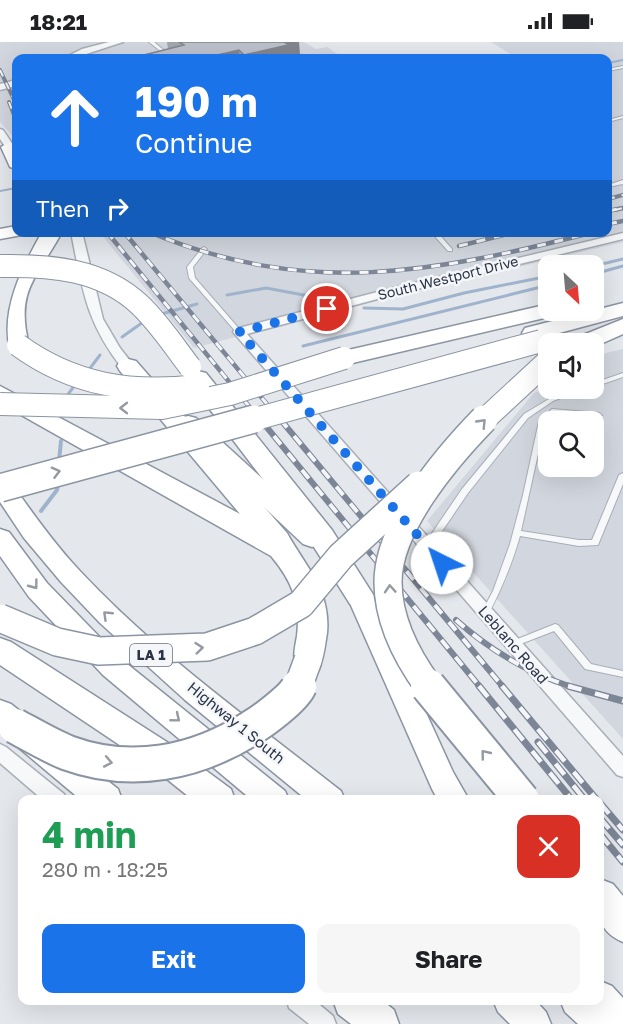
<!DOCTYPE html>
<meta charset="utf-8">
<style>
body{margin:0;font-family:"Golos Text",sans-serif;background:#f6f6f6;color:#202124;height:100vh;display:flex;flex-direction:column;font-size:22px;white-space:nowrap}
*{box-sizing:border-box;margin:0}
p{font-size:20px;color:#757577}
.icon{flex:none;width:33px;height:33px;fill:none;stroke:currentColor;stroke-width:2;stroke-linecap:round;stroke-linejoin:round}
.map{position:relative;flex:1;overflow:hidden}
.sheet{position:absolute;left:18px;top:753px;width:586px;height:210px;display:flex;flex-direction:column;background:#fff;border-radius:12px;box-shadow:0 6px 24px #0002}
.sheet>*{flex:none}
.banner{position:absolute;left:12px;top:12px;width:600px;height:183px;border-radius:12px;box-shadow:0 6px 24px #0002;background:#1a73e8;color:#fff;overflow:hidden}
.needle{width:39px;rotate:154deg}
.tools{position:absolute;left:538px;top:213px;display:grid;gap:12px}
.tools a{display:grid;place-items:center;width:66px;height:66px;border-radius:12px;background:#fff;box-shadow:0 6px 24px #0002;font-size:30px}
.pin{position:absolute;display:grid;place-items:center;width:51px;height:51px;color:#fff;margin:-26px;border:3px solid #fff;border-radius:50%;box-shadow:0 2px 6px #0007}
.me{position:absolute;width:66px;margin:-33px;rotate:319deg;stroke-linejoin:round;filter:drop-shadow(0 0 4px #0008)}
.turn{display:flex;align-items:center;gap:21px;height:126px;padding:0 24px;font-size:27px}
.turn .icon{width:78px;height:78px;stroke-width:2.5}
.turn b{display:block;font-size:42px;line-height:51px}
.then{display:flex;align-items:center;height:57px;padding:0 24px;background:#0003;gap:12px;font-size:22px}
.round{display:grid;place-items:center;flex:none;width:63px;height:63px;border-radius:12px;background:#f6f6f6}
.overview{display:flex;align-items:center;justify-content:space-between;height:102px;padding:0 24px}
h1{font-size:36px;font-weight:700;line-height:45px;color:#1e9e55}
.button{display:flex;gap:12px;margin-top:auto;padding:12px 24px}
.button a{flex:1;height:69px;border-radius:12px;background:#1a73e8;color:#fff;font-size:24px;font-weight:700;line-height:69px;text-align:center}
.button a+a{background:#f6f6f6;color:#202124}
.status{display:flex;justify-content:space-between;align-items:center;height:42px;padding:0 30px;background:#fff;direction:ltr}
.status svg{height:16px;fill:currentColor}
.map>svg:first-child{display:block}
</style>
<div class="status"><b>18:21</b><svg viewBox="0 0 49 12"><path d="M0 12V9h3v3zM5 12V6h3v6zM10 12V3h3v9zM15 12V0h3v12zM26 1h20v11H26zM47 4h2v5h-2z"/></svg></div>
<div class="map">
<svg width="623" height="982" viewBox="0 0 623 982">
<rect width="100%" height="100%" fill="#e4e7ec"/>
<g fill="#d2d6de" fill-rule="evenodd">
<polygon points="0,0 304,0 316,7 327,5 343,16 16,16 16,98 0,80"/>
<polygon points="491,0 623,0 623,200 306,276 194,306 100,191 608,190 608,16 517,16"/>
<path d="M623 307V697L427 479 533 352 549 343V346H594V318L606 311ZM549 380H594V424H549Z"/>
</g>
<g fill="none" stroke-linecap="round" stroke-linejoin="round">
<g stroke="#9fb4cc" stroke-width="2">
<polyline points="608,21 623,18"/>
<polyline points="0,149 16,146"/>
</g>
<g stroke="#9fb4cc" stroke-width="3">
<polyline points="594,224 623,217"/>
<polyline points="594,232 623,224"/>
<polyline points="227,253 266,246 325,257"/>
<polyline points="364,266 403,267 464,251 549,234"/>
<polyline points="158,273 197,262"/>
<polyline points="122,295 146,278"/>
<polyline points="303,304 549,243"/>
<polyline points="88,329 100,313"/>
<polyline points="66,355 75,343"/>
</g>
<g stroke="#9fb4cc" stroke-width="4">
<polyline points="59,419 61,399"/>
<polyline points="41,469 57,448 58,442"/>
</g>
<g stroke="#a9aeb7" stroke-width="2">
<g id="service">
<polygon points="149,0 154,0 173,16 169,16"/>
<polygon points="623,24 623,26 608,29 608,27"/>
<polygon points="623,74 623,76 608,80 608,78"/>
<polygon points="623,138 623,142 608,145 608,143"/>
<polygon points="431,190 437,190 452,207 452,209 448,209"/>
<polygon points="204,205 207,207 193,225 195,236 241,289 241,291 237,291 189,236 187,225 202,206"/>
<polygon points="623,331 623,335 594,345 594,341"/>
<polygon points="576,346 587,346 553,359 528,376 468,451 430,507 424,507 423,505 424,503 462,447 524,372 549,357"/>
<path d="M552 367 599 371 602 373 599 375 555 371 545 380 521 489 579 498H592L619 433 623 431V442L598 503 579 504 520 494C512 522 501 548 488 573H482L481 571 493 549 510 502 523 453 539 379Z"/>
<polygon points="555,582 558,583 591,622 623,629 623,635 585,627 554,589 513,605 510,604 509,602 510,600"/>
</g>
</g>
<g stroke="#a9aeb7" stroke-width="3">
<g id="minor">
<polygon points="109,0 123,0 74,16 64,16 82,7"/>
<polygon points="16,38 16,44 0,48 0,42"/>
<polygon points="0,87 3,88 16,107 16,116 12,115 0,97"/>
<path d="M71 190H82L103 277 120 306 134 324 133 327H123C86 281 82 246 71 190Z"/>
<polygon points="623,191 623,197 396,252 247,292 623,714 623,735 617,733 233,290 235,287 389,247"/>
<polygon points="0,702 6,705 64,752 66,758 43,758 0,721"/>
<polygon points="287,958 314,958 333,974 336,982 309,982 289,966"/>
</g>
</g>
<g stroke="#8b94a3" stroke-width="3">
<g id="trunk">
<polygon points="9,100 16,104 16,127 10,125 1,105"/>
<polygon points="16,184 16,190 24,190 22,193 0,197 0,187"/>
<polygon points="188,374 196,376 321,490 324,496 321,502 312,505 303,502 180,386 177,381 180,376"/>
<path d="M0 434 8 436C30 468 52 499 78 527 156 611 251 678 341 749L345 758H307L185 658 100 581 61 540 24 496 0 460Z"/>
<polygon points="0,487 9,490 47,541 121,617 285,749 289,758 252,758 103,633 29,555 0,514"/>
<polygon points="346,527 355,529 373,554 453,730 469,758 438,758 432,747 349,559 334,536 337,529"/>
<polygon points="600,939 612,944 623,956 623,982 578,982 565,970 560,958 600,958"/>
<polygon points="493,958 535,958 546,970 551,982 510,982 498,970"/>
</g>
</g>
<g stroke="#8b94a3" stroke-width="3">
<g id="motorway">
<path d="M42 190H62C37 236 15 248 29 303L26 308H10C0 267 23 224 42 190Z"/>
<polygon points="623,261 623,274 533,298 525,296 522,291 525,286"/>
<polygon points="549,262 549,268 563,268 561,273 553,274 344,323 336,321 333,316 336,311 344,309"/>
<polygon points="623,277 623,292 594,305 594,302 570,302 573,297"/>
<path d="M128 317 136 319 287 491C305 524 331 548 327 591 325 603 324 615 319 627L308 630 297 627C292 615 295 606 297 594 301 561 292 539 271 514L0 361V344L240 472 120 329 117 324 120 319Z"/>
<polygon points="198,329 206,331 332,488 374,554 370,562 360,565 350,562 312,502 186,336 190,331"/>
<polygon points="0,596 11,600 170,702 231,747 235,758 193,758 148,722 0,623"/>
<polygon points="0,658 11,662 118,747 122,758 81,758 0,690"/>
<path d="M600 837 613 842 623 854V900C592 887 600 865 600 837Z"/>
<polygon points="333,958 382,958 394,968 399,982 351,982 338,972"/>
</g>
</g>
<use href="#service" fill="#f7f8fa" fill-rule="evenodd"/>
<use href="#minor" fill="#f7f8fa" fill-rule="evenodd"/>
<use href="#trunk" fill="#fff" fill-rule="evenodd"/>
<use href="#motorway" fill="#fff" fill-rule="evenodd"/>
<g stroke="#7d8696" stroke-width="4">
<g id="rail-far3">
<polyline points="0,28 16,62"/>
<polyline points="9,60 16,78"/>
<polyline points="608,157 623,153"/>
<polyline points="615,168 623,166"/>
</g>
</g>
<g stroke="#7d8696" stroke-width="4.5">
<g id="rail-far2">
<polyline points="608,169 623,166"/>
<polyline points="608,182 623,179"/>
<polyline points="107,190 261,379"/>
<polyline points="124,190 281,379"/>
<path d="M149 190C308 256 434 231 594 190"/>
<polyline points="449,192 457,190"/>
<polyline points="459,204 516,190"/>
</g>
</g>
<g stroke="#7d8696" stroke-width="6">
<g id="rail-far1">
<polyline points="260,377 480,645"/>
<polyline points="280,377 503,645"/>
<path d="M456 578C491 609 528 631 572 645"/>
</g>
</g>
<g stroke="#7d8696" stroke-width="7">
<g id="rail">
<polyline points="479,644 572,758"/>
<polyline points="502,644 597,758"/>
<polyline points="568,644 623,659"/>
<polyline points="538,700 585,758"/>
<polyline points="600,761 623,788"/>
<polyline points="600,776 623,803"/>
<polyline points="600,792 623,820"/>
</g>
</g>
<use href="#rail-far3" stroke="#f4f6f9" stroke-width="2" stroke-dasharray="7" stroke-linecap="butt"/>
<use href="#rail-far2" stroke="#f4f6f9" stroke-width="3" stroke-dasharray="9" stroke-linecap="butt"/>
<use href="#rail-far1" stroke="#f4f6f9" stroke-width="4" stroke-dasharray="11" stroke-linecap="butt"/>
<use href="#rail" stroke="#f4f6f9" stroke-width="4.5" stroke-dasharray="14" stroke-linecap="butt"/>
<g stroke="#8b94a3" stroke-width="24" stroke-linecap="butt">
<g id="motorway-bridge-far2">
<path d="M0 224C50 223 102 227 140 263 159 281 174 304 190 325"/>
<path d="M18 303C73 343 131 352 198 344"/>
<polyline points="0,362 162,366 230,352 344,316"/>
<polyline points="248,379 541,299"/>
<polyline points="483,379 549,318"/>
</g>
</g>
<g stroke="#8b94a3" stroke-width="30" stroke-linecap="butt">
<g id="motorway-bridge-far1">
<polyline points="0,446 254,377"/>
<polyline points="0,576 57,600 99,609 207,605 255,589 301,562 341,514 419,443"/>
<polyline points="298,645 308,618"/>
<path d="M429 645C407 615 388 580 388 540 388 484 447 415 484 377"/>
</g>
</g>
<g stroke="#8b94a3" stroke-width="38" stroke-linecap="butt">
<g id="motorway-bridge">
<polyline points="428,644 522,758"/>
<path d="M15 684C32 693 50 704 68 711 131 734 196 721 251 686 263 679 294 656 299 644"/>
</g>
</g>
<use href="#motorway-bridge-far2" stroke="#fff" stroke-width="22"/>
<use href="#motorway-bridge-far1" stroke="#fff" stroke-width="27"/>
<use href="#motorway-bridge" stroke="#fff" stroke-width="34"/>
</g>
<polygon fill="#a1a5ae" points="167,0 198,0 300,12 288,14 289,16 132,16 168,7"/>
<g fill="#83868d">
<polygon points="283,0 299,0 300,12 288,14 289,16 244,16 244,13"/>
<polygon points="239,8 240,16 204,16"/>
</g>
<g fill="#bbc0ca" stroke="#83868d" stroke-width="1.5">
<polygon points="179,0 284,0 288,3 244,13 239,8 204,16 132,16 184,3"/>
<polygon points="344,14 348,16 336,16"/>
</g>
<defs><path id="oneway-chevron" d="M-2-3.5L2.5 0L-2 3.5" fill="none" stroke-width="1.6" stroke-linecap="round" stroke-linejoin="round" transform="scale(1.5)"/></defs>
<g stroke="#959aa2">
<use href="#oneway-chevron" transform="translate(124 366) rotate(180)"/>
<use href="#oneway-chevron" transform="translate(482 381) rotate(-46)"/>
<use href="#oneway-chevron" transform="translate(56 430) rotate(-15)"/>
<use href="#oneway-chevron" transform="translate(34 543) rotate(53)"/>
<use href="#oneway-chevron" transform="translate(390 547) rotate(-94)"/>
<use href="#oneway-chevron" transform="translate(107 573) rotate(-136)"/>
<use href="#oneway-chevron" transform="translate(199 606) rotate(-6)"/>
<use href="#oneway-chevron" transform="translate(176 676) rotate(39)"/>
<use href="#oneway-chevron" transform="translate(485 712) rotate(-129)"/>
<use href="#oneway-chevron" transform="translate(108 720) rotate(11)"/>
</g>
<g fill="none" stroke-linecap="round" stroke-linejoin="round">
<polyline stroke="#1a73e8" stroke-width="10" stroke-dasharray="0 18" points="327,267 239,290 442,521"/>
</g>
<g text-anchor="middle" stroke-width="5" stroke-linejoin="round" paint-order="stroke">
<g font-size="14" fill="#2b3445" stroke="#f4f6f9">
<text transform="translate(448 236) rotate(-14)" y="5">South Westport Drive</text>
</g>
<rect fill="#f4f6f9" stroke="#676e7b" stroke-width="1.5" x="130" y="602" width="42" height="22" rx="4.5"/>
<g font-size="14" font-weight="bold" fill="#2b3445">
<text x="151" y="618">LA 1</text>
</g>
<g font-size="15" fill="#2b3445" stroke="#f4f6f9">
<text transform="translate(513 603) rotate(49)" y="5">Leblanc Road</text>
<text transform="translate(236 681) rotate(39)" y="5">Highway 1 South</text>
</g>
</g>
</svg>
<div class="tools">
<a><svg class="needle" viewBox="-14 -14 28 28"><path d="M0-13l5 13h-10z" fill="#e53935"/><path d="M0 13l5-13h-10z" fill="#757577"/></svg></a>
<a><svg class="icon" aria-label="sound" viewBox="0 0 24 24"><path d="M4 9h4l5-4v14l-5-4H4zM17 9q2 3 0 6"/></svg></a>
<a><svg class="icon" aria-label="search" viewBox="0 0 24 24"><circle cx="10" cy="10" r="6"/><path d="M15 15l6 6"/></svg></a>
</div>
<div class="pin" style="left:327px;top:267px;background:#d93025"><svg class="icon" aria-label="arrive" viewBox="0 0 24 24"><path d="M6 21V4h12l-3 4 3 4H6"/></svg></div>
<svg class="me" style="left:442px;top:521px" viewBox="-20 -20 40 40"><circle r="19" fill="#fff"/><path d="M0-13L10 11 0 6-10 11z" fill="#1a73e8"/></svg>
<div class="banner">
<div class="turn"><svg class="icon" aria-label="ahead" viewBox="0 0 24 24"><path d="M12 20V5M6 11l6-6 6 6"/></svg><div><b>190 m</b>Continue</div></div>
<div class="then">Then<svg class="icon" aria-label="right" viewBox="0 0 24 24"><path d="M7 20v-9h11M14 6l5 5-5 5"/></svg></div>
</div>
<section class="sheet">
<div class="overview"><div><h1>4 min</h1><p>280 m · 18:25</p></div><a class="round" style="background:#d93025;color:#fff"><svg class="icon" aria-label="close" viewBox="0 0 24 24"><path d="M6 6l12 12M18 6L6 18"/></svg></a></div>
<div class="button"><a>Exit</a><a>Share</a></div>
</section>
</div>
